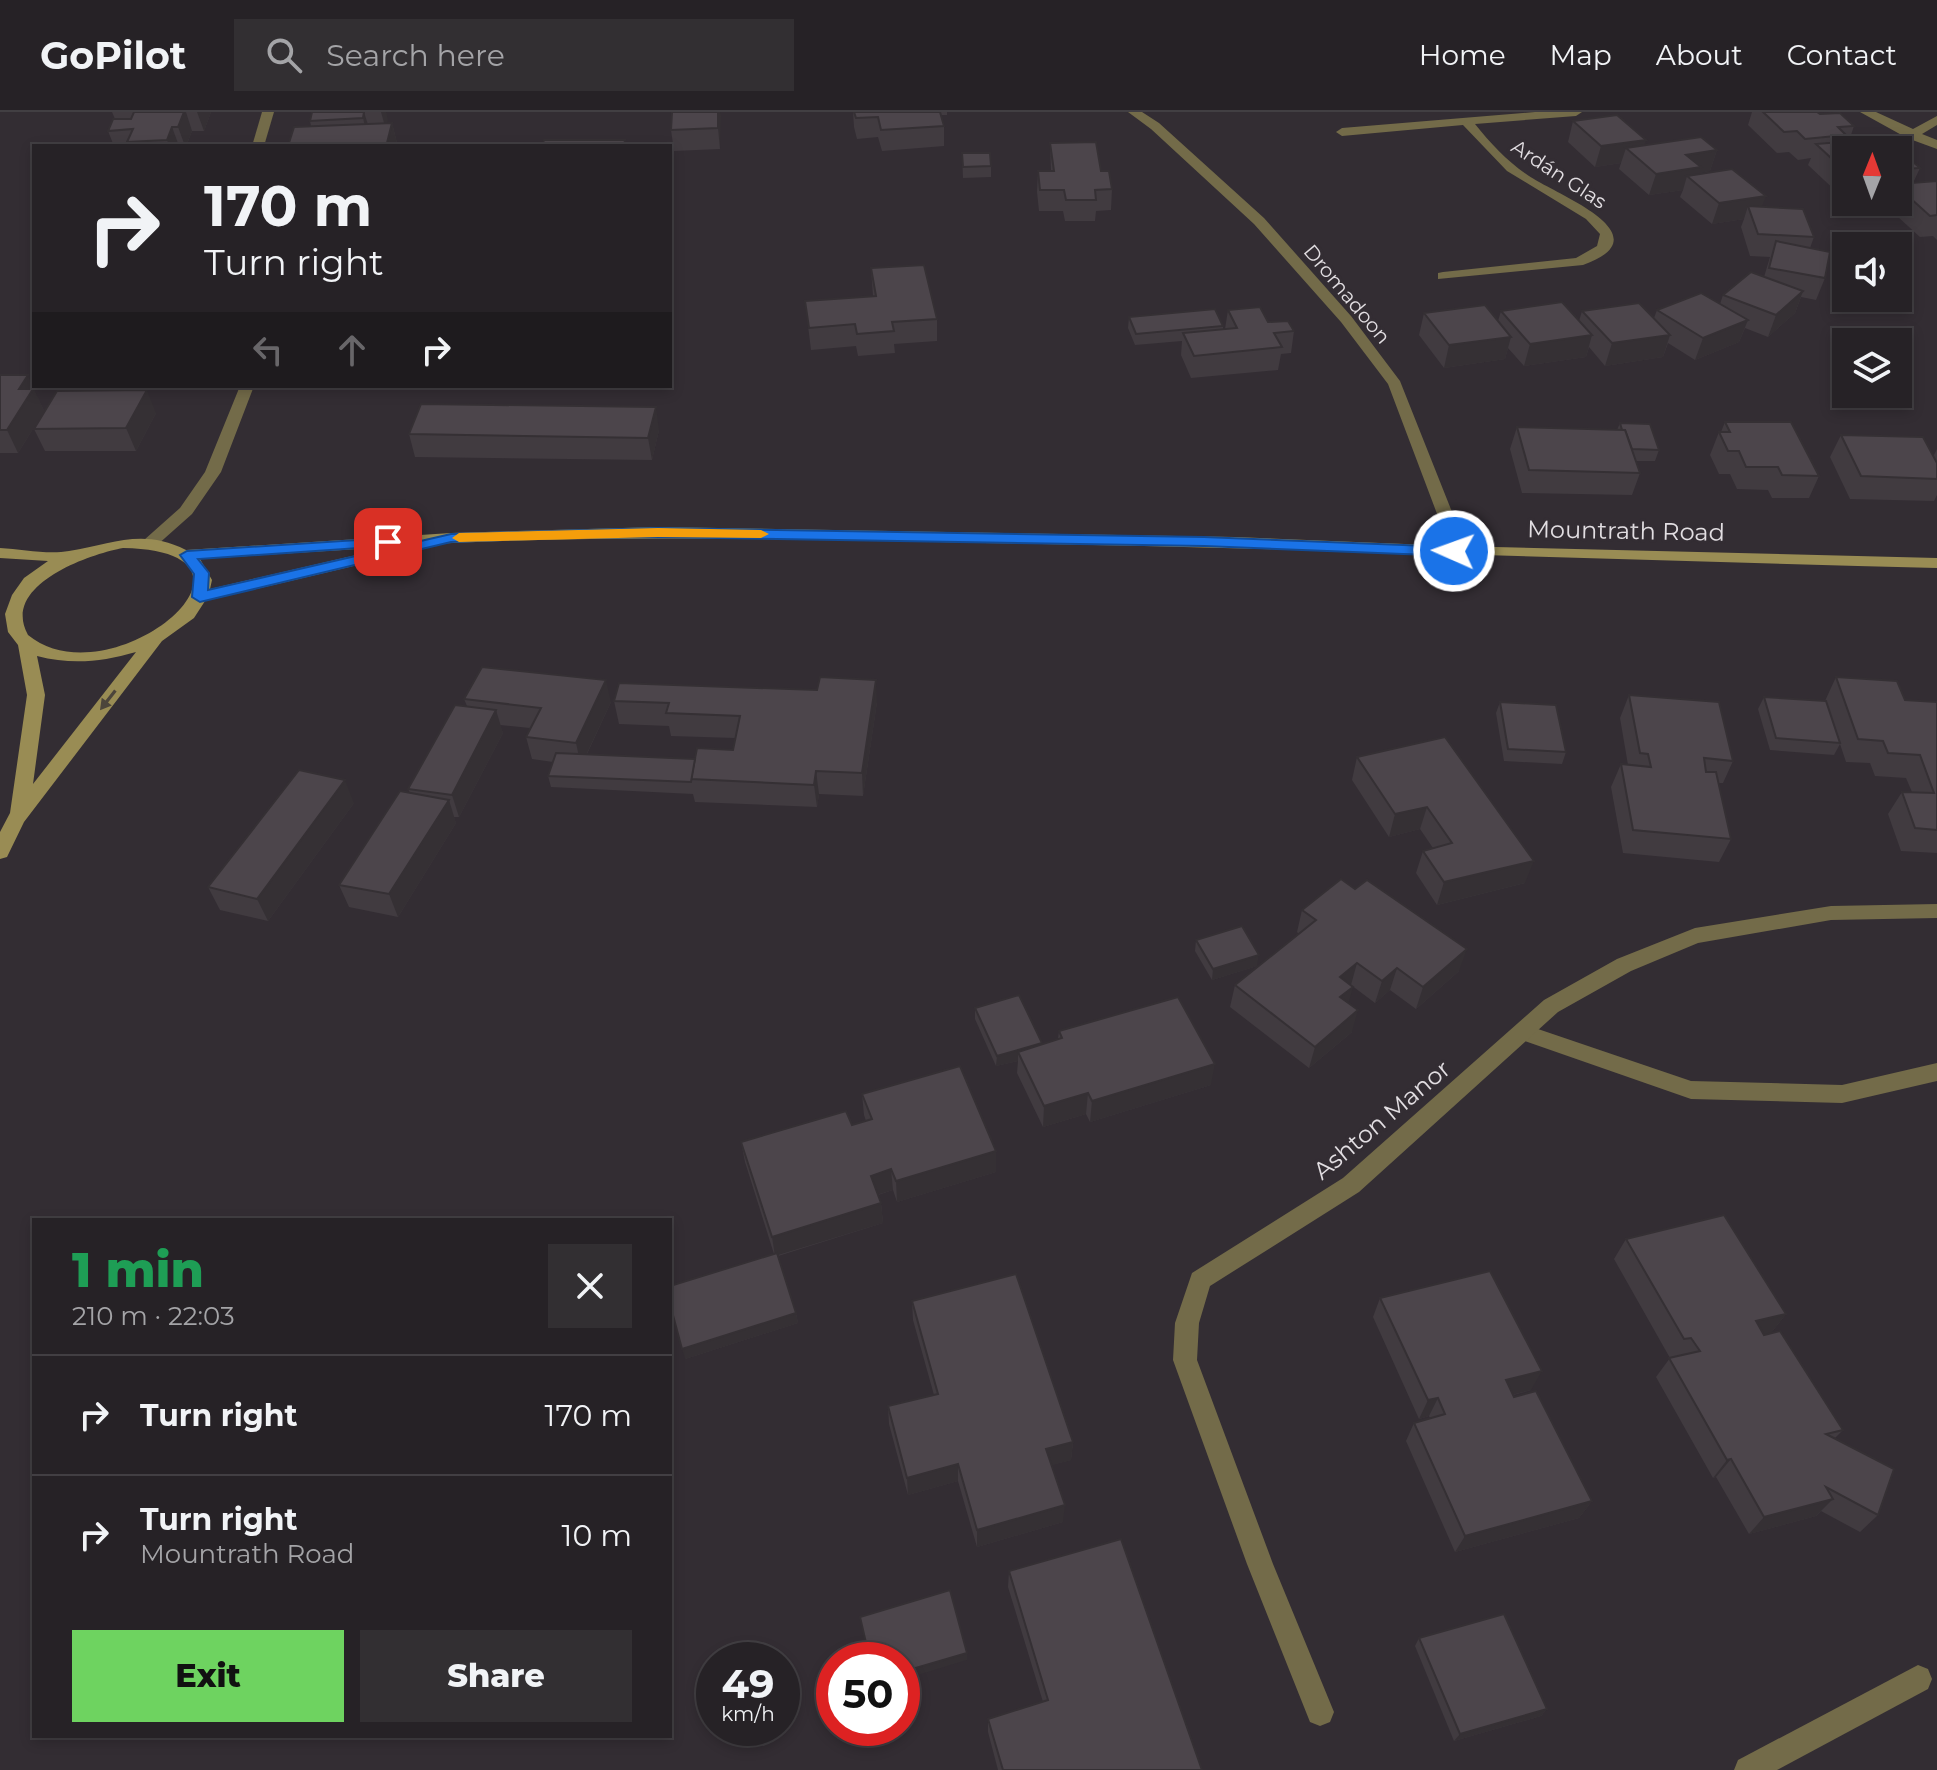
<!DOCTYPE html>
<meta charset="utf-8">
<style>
body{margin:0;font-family:Montserrat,sans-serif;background:#322f32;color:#f1f3f6;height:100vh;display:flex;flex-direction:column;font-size:30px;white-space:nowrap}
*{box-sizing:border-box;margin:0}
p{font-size:26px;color:#a4a4a7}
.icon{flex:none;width:44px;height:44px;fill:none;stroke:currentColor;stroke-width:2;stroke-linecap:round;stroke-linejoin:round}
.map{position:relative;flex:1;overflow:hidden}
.side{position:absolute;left:32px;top:1106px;width:640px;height:520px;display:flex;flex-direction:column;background:#262226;border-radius:0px;box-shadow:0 4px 12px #0003,0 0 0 2px #423f43}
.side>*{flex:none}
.top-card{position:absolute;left:32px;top:32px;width:640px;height:244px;border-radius:0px;box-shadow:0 4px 12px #0003,0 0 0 2px #423f43;background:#262226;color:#f1f3f6;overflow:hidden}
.needle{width:52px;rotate:1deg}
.controls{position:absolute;left:1832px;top:24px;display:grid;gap:16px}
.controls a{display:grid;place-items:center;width:80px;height:80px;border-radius:0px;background:#262226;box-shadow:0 4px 12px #0003,0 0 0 2px #423f43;font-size:40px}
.speed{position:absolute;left:696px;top:1530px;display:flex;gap:16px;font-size:40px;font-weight:700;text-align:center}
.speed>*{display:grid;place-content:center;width:104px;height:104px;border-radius:50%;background:#262226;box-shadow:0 4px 12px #0003,0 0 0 2px #423f43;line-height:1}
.speed small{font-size:20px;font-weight:400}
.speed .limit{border:12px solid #d22;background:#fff;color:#111}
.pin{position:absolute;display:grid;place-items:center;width:68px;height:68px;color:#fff;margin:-34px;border-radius:16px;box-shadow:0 4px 12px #0006}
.me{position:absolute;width:88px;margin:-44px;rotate:272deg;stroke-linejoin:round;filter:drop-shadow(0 0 6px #0008)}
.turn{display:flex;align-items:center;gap:28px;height:168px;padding:0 40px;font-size:36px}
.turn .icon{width:104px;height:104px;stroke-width:2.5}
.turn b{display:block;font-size:56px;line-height:68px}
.lanes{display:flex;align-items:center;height:76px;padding:0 40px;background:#0003;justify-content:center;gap:40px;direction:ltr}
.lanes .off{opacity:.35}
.round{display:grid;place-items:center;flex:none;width:84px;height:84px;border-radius:0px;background:#322f32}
.headline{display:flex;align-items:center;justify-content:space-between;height:136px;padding:0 40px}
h1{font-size:48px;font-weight:800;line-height:60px;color:#1e9e55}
.action{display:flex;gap:16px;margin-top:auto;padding:16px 40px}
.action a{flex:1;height:92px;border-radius:0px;background:#6ed360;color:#111;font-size:32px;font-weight:800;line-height:92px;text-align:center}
.action a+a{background:#322f32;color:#f1f3f6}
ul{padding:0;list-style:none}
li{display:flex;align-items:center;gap:24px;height:120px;padding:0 40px;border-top:2px solid #423f43}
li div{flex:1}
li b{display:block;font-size:30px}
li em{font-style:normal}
header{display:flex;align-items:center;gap:48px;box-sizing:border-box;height:112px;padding:0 40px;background:#262226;border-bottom:2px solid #423f43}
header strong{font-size:38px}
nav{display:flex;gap:44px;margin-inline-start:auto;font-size:28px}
.search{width:560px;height:72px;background:#322f32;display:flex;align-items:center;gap:20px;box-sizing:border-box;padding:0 28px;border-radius:0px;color:#a4a4a7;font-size:30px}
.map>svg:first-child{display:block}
</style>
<header>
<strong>GoPilot</strong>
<div class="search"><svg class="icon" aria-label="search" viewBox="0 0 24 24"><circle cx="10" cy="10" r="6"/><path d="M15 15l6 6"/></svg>Search here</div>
<nav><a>Home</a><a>Map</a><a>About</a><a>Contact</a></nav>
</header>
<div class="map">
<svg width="1937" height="1658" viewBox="0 0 1937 1658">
<rect width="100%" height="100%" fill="#332d33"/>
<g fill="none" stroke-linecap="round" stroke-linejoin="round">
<polygon fill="#736b49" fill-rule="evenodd" points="1523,912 1691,969 1842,973 1937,951 1937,969 1842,991 1691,987 1516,926 1513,920 1516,914"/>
<g fill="#736b49" fill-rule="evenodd">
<polygon points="262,0 274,0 264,34 252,34"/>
<polygon points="1128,0 1142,0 1159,11 1264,106 1351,204 1400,269 1458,415 1462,439 1460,443 1454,444 1446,439 1442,415 1388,272 1341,210 1254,112 1151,17"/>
<path d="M1535 0H1582L1576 4 1475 12C1491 32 1508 50 1529 64 1555 82 1667 123 1583 153L1438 167V161L1443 160 1576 146 1597 134 1600 122 1586 107 1507 59 1463 13 1342 24 1336 20 1342 16Z"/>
<polygon points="1860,0 1876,0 1913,17 1937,4 1937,13 1922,22 1937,28 1937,37 1907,26"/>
<polygon points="240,274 254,274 221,360 192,402 156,434 144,434 144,428 180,396 205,360"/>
<polygon points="1937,792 1937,806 1831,808 1698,831 1631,859 1558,900 1359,1080 1210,1174 1199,1211 1197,1248 1273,1452 1334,1600 1330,1610 1320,1614 1310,1610 1247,1452 1173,1248 1175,1211 1192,1161 1343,1066 1544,888 1617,847 1695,816 1831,794"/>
<polygon points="1918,1553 1928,1557 1932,1567 1928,1577 1777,1658 1734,1658 1738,1648"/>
</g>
<path fill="#998c54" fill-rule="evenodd" d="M658 415 1235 425 1454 434 1937 446V456C1619 448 1302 436 984 431 788 427 592 422 396 434L402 439 400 443 205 489 194 506 162 529 24 710 7 745 0 747V720L10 701 27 583 18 533 8 520 5 502 12 483 24 466 48 449 0 446V436C22 437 48 443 69 439 113 432 142 416 186 438L451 421ZM391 435 210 477 212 468 200 447ZM123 436C294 439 111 591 28 523 0 473 90 442 123 436ZM136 540 33 672 45 583 37 544C72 553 101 550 136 540Z"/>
</g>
<g fill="#413b40">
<polygon points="112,0 211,0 204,19 192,19 187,32 197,34 114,34 108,19 115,7"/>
<polygon points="312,0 386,0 387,11 392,11 397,31 397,34 288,34 311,14 310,9"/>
<polygon points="672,0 720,0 720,37 674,39 671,18"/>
<polygon points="853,0 947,0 947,3 941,3 944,14 944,34 882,39 878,25 857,27 854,15"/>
<polygon points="1752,0 1817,0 1820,2 1854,14 1846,38 1846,82 1840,83 1808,53 1811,46 1798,48 1789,40 1777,41 1748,13"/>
<polygon points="1573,9 1645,33 1717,38 1710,59 1699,61 1699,62 1762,95 1814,125 1810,136 1825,166 1816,188 1801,185 1795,201 1768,225 1745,216 1739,230 1695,248 1668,231 1663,245 1605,254 1589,235 1586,245 1524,254 1508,236 1505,247 1444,256 1419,223 1424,201 1498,209 1501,199 1579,209 1582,199 1654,206 1657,198 1720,192 1723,183 1764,165 1770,145 1750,144 1741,115 1744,107 1712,112 1680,85 1683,78 1649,83 1619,57 1621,51 1595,55 1568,30"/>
<polygon points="1050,31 1101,59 1112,77 1111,98 1096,99 1095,109 1065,109 1063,99 1039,99 1037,80 1038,59 1051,59"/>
<polygon points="962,41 991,54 991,65 963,66"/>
<polygon points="1898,42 1920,56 1913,71 1937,69 1937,128 1933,124 1920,125 1886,94 1888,90 1898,90"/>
<polygon points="871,156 937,207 937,229 894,232 895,241 858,244 856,234 811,238 805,189 873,184"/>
<polygon points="1228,198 1294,219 1291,241 1281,242 1278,258 1191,266 1181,243 1182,229 1135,233 1128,216 1129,205 1223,214 1223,218 1225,217"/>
<polygon points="0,263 38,286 44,299 18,341 0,341"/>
<polygon points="156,301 136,339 45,339 34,317"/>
<polygon points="1725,310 1819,364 1809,386 1772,386 1768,378 1737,377 1730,362 1719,362 1710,343 1719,320 1721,320"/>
<polygon points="1620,311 1659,338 1655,349 1636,349 1640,361 1632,383 1522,381 1510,337 1517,315 1617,318"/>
<polygon points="659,318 652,348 415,345 409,322"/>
<polygon points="1841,323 1933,345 1937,337 1937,383 1934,389 1850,387 1830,345"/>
<polygon points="1836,565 1905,588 1937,590 1937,741 1901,739 1888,702 1902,680 1912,680 1906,666 1875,664 1870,651 1846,650 1840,632 1834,643 1770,638 1758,597 1764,585 1825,589"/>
<polygon points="1629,583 1733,649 1723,671 1718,671 1731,727 1719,750 1623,741 1611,675 1621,652 1628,653 1620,606"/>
<polygon points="464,587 611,590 587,642 695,647 733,638 735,626 671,624 669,614 619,612 614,589 877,590 863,684 819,682 817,695 695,690 693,682 551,675 548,664 553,650 532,647 526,625 530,616 500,613 503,621 459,705 454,705 456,711 398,805 349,795 339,773 410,681 408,677 467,594"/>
<polygon points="1500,590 1566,640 1562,652 1504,649 1496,601"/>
<polygon points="1445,625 1525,771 1437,793 1416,761 1423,739 1433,736 1420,717 1389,725 1352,668 1357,645"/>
<polygon points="354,691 268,809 220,798 208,775"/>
<polygon points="1302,798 1459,859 1416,897 1390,878 1375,891 1351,873 1348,891 1352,920 1309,956 1230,895 1235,873 1299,822 1297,820"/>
<polygon points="1196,828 1257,854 1212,868 1195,839"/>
<polygon points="975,896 1042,932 1058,927 1059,919 1211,973 1090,1010 1086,1002 1043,1015 1017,961 1018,949 996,954 975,907"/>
<polygon points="862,982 996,1039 996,1060 897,1090 893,1078 878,1083 881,1091 883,1111 778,1144 796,1201 798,1211 685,1247 774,1142 745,1050 741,1030 852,1013 866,1009 864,1003"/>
<polygon points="1626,1127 1786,1202 1771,1221 1843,1318 1835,1326 1878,1403 1860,1420 1821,1399 1816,1404 1749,1422 1716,1365 1713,1366 1656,1265 1670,1246 1614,1147"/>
<polygon points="1380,1186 1531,1278 1513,1283 1592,1389 1579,1406 1455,1440 1406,1329 1414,1311 1430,1306 1429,1304 1419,1307 1373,1205"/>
<polygon points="912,1189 1073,1330 1071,1348 1051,1353 1063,1410 977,1435 958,1369 908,1383 889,1312 888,1294 934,1283 913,1208"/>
<polygon points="1009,1459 1202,1658 998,1658 988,1620 988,1607 1043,1590 1008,1475"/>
<polygon points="1419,1526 1547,1597 1541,1604 1454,1629 1415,1534"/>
</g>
<g fill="#353034">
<polygon points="184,0 186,0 192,19 186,34 185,34 178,15"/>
<polygon points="197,0 211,0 204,19"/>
<polygon points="364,0 370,19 368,27 363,6"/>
<polygon points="381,0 386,0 388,8 386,18"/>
<polygon points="718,0 720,0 721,4 720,37 718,16"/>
<polygon points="392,11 397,31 397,34 388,34 387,31"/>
<polygon points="172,15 179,34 169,34 167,28"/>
<polygon points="1646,28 1640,48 1626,36 1621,51 1595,55 1601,34"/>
<polygon points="1717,38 1710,59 1699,61 1696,71 1687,64 1683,78 1649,83 1656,62 1686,43"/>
<polygon points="1766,84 1758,105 1748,94 1744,107 1712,112 1719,91"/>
<polygon points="1803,179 1795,201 1768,225 1776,203"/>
<polygon points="1748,208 1739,230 1695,248 1703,226"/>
<polygon points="1592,223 1586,245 1524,254 1530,232"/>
<polygon points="1670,223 1663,245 1605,254 1612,231"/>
<polygon points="1511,225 1505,247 1444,256 1449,233"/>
<polygon points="28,263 44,299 18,341 7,318 19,277"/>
<polygon points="147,278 156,301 136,339 126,316"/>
<polygon points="656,295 659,318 652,348 648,326"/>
<polygon points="606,568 611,590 581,654 576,631"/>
<polygon points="876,568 877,590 863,684 862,661"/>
<polygon points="496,598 503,621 459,705 452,683"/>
<polygon points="816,659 819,682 817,695 814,673"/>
<polygon points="345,668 354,691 268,809 257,787"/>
<polygon points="449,688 456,711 398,805 389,782"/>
<polygon points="1427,695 1420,717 1389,725 1395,702"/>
<polygon points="1534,749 1525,771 1437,793 1444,770"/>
<polygon points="1467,837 1459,859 1416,897 1423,875"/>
<polygon points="1259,843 1257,854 1212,868 1213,857"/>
<polygon points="1357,851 1351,873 1340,865"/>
<polygon points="1397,856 1390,878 1375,891 1382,869"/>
<polygon points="1353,875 1347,897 1340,885"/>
<polygon points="1358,898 1352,920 1309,956 1315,935"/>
<polygon points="1042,931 1041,942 1018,940 1018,949 996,954 997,944"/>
<polygon points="1215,952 1211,973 1090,1010 1092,989"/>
<polygon points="1088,981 1086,1002 1043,1015 1044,994"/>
<polygon points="996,1039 996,1060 897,1090 896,1069"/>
<polygon points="891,1057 893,1078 873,1084 871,1064"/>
<polygon points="881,1091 883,1111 775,1144 772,1125"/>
<polygon points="796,1201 798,1211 685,1247 682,1237"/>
<polygon points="1786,1202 1771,1221 1741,1228 1756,1209"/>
<polygon points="1542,1259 1531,1278 1496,1287 1506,1268"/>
<polygon points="1438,1286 1429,1304 1419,1307 1428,1288"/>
<polygon points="1073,1330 1071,1348 1045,1355 1046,1337"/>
<polygon points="1731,1347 1716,1365 1713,1366 1727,1348"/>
<polygon points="958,1352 958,1369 908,1383 907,1366"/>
<polygon points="1833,1387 1816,1404 1749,1422 1764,1405"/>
<polygon points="1592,1389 1579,1406 1455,1440 1465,1424"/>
<polygon points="1065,1393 1063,1410 977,1435 977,1418"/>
<polygon points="967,1541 967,1548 902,1568 902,1560"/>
<polygon points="1547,1597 1541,1604 1454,1629 1460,1622"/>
</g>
<g fill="#4c454b" stroke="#353034" stroke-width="2">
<polygon points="134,0 184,0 178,15 172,15 167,28 127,30 133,17 108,19 113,7 131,7"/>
<polygon points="312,0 364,0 363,6 310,9"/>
<polygon points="672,0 718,0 718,16 671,18"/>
<polygon points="854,0 940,0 944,14 881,18 878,5 856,6"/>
<polygon points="1763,0 1817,0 1820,2 1840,1 1854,14 1838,15 1846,23 1805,27 1797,19 1784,20"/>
<polygon points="1617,3 1646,28 1601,34 1573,9"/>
<polygon points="392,11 387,31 356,33 356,34 288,34 294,15"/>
<polygon points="1701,25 1717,38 1686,43 1701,55 1656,62 1626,36"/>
<polygon points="544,28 625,28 624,34 542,34"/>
<polygon points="1866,28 1878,38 1846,38 1846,60 1816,32"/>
<polygon points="1096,30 1101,59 1109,59 1112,77 1095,78 1096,88 1066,88 1064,78 1040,78 1038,59 1054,59 1050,31"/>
<polygon points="196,31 195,34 142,34"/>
<polygon points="962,41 990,41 991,54 963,55"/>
<polygon points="1898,42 1904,42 1920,56 1903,57 1912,65 1898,67"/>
<polygon points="1732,57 1766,84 1719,91 1687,64"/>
<polygon points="1937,69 1937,103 1930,104 1898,75 1898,72"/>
<polygon points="1748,94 1803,97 1814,125 1758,122"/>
<polygon points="1776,129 1830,140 1825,166 1769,156"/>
<polygon points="924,153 937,207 892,210 894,219 857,222 855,212 809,216 805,189 876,184 871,156"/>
<polygon points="1751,160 1803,179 1776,203 1723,183"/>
<polygon points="1701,181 1748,208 1703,226 1657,198"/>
<polygon points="1562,190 1592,223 1530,232 1501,199"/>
<polygon points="1639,191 1670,223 1612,231 1582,199"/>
<polygon points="1485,193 1511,225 1449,233 1424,201"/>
<polygon points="1260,195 1268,210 1288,209 1294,219 1274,221 1282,235 1194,244 1183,221 1237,216 1228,198"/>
<polygon points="1215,197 1223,214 1136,222 1129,205"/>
<polygon points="0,263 28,263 19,277 33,277 7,318 0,318"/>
<polygon points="147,278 126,316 34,317 57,279"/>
<polygon points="421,292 656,295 648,326 409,322"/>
<polygon points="1725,310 1791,310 1819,364 1782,363 1778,355 1746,355 1739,339 1728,339 1719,320 1730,320"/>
<polygon points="1620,311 1650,312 1659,338 1632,337 1625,318 1622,318"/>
<polygon points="1517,315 1625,318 1640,361 1529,358"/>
<polygon points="1841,323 1923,325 1937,351 1937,367 1861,364"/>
<polygon points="482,555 606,568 576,631 526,625 541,596 464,587"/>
<polygon points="820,565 876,568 862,661 816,659 814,673 691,667 697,636 733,638 740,604 666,601 669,591 614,589 619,571 817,578"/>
<polygon points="1836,565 1897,569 1905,588 1937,590 1937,718 1915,716 1902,680 1934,681 1920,643 1888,641 1883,629 1858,627"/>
<polygon points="1629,583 1719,590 1733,649 1704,646 1706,660 1716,660 1731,727 1633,718 1621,652 1651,655 1648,642 1640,641"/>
<polygon points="1764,585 1826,589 1840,631 1776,626"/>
<polygon points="1500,590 1556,593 1566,640 1508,637"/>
<polygon points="455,593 496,598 452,683 408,677"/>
<polygon points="1445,625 1534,749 1444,770 1423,739 1452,731 1427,695 1395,702 1357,645"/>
<polygon points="556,641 695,647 691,670 548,664"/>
<polygon points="299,658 345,668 257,787 208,775"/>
<polygon points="400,679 449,688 389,782 339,773"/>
<polygon points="1341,767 1355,777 1367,768 1467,837 1423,875 1397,856 1382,869 1357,851 1340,865 1353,875 1340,885 1358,898 1315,935 1235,873 1316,808 1302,798"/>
<polygon points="1242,814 1259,843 1213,857 1196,828"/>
<polygon points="1019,883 1042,931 997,944 975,896"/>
<polygon points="1178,885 1215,952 1092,989 1088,981 1044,994 1018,940 1062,926 1059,919"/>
<polygon points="960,954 996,1039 896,1069 891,1057 871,1064 881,1091 772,1125 741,1030 846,999 852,1013 872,1007 862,982"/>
<polygon points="1724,1103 1786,1202 1756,1209 1764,1223 1780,1219 1843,1318 1826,1322 1894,1357 1878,1403 1826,1375 1833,1387 1764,1405 1731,1347 1727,1348 1669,1246 1700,1239 1691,1226 1684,1227 1626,1127"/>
<polygon points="777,1141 796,1201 682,1237 670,1192 670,1174"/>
<polygon points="1490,1159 1542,1259 1506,1268 1514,1285 1536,1279 1592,1389 1465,1424 1414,1311 1445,1302 1438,1286 1428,1288 1380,1186"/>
<polygon points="1016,1162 1073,1330 1046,1337 1065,1393 977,1418 958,1352 907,1366 888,1294 938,1282 912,1189"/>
<polygon points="1121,1427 1202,1658 1003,1658 988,1607 1048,1588 1009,1459"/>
<polygon points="950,1478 967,1541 902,1560 902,1548 870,1548 860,1505"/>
<polygon points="1504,1502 1547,1597 1460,1622 1419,1526"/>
</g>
<defs><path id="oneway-solid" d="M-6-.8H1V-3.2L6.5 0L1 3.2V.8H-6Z" transform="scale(2)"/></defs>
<use fill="#4c453b" href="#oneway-solid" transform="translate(108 588) rotate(128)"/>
<polygon fill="#1a73e8" stroke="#114b97" stroke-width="2" points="658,416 1204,425 1454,435 1461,439 1454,444 1204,434 658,425 551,426 451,430 200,490 192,485 194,462 180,443 187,439 388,426 396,430 388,434 198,447 209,461 208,478 451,422"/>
<polygon fill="#f59e0b" points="658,416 761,418 769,422 761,426 658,425 459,430 452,426 459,421"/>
<g text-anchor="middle" stroke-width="6" stroke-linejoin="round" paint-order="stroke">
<g font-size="20" fill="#e2dee2" stroke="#332d33">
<text transform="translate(1559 62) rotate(33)" y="7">Ardán Glas</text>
<text transform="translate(1347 182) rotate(50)" y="7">Dromadoon</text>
</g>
<g font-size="24" fill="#e2dee2" stroke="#332d33">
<text transform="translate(1626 419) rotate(1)" y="8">Mountrath Road</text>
<text transform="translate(1382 1008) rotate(-40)" y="8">Ashton Manor</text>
</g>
</g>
</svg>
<div class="controls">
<a><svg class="needle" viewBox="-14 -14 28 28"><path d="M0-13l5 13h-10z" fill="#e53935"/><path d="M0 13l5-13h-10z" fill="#a4a4a7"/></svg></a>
<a><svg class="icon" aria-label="sound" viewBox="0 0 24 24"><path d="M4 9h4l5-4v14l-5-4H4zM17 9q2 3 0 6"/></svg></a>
<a><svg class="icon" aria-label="layers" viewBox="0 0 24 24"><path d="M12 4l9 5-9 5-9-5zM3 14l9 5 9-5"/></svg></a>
</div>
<div class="speed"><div>49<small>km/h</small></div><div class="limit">50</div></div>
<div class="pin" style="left:388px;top:430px;background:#d93025"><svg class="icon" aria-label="arrive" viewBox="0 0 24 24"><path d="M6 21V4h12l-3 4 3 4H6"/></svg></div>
<svg class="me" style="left:1454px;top:439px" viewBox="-20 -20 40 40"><circle r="17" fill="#1a73e8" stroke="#fff" stroke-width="3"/><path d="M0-11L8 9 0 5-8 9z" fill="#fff"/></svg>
<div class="top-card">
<div class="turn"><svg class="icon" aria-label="right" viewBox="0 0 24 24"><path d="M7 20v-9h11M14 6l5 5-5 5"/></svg><div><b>170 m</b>Turn right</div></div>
<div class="lanes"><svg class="icon off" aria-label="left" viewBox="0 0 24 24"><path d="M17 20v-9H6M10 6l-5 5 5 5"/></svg><svg class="icon off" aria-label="ahead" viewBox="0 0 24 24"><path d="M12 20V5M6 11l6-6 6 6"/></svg><svg class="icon" aria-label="right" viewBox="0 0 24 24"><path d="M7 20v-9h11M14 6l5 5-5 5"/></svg></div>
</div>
<section class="side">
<div class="headline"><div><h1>1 min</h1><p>210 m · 22:03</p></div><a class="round"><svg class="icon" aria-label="close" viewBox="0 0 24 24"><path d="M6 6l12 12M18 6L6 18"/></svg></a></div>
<ul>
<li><svg class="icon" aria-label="right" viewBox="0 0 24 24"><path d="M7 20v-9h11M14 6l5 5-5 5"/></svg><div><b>Turn right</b></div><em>170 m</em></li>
<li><svg class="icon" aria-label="right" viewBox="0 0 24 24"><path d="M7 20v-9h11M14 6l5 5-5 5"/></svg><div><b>Turn right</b><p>Mountrath Road</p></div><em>10 m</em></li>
</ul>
<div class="action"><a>Exit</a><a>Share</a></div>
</section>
</div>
